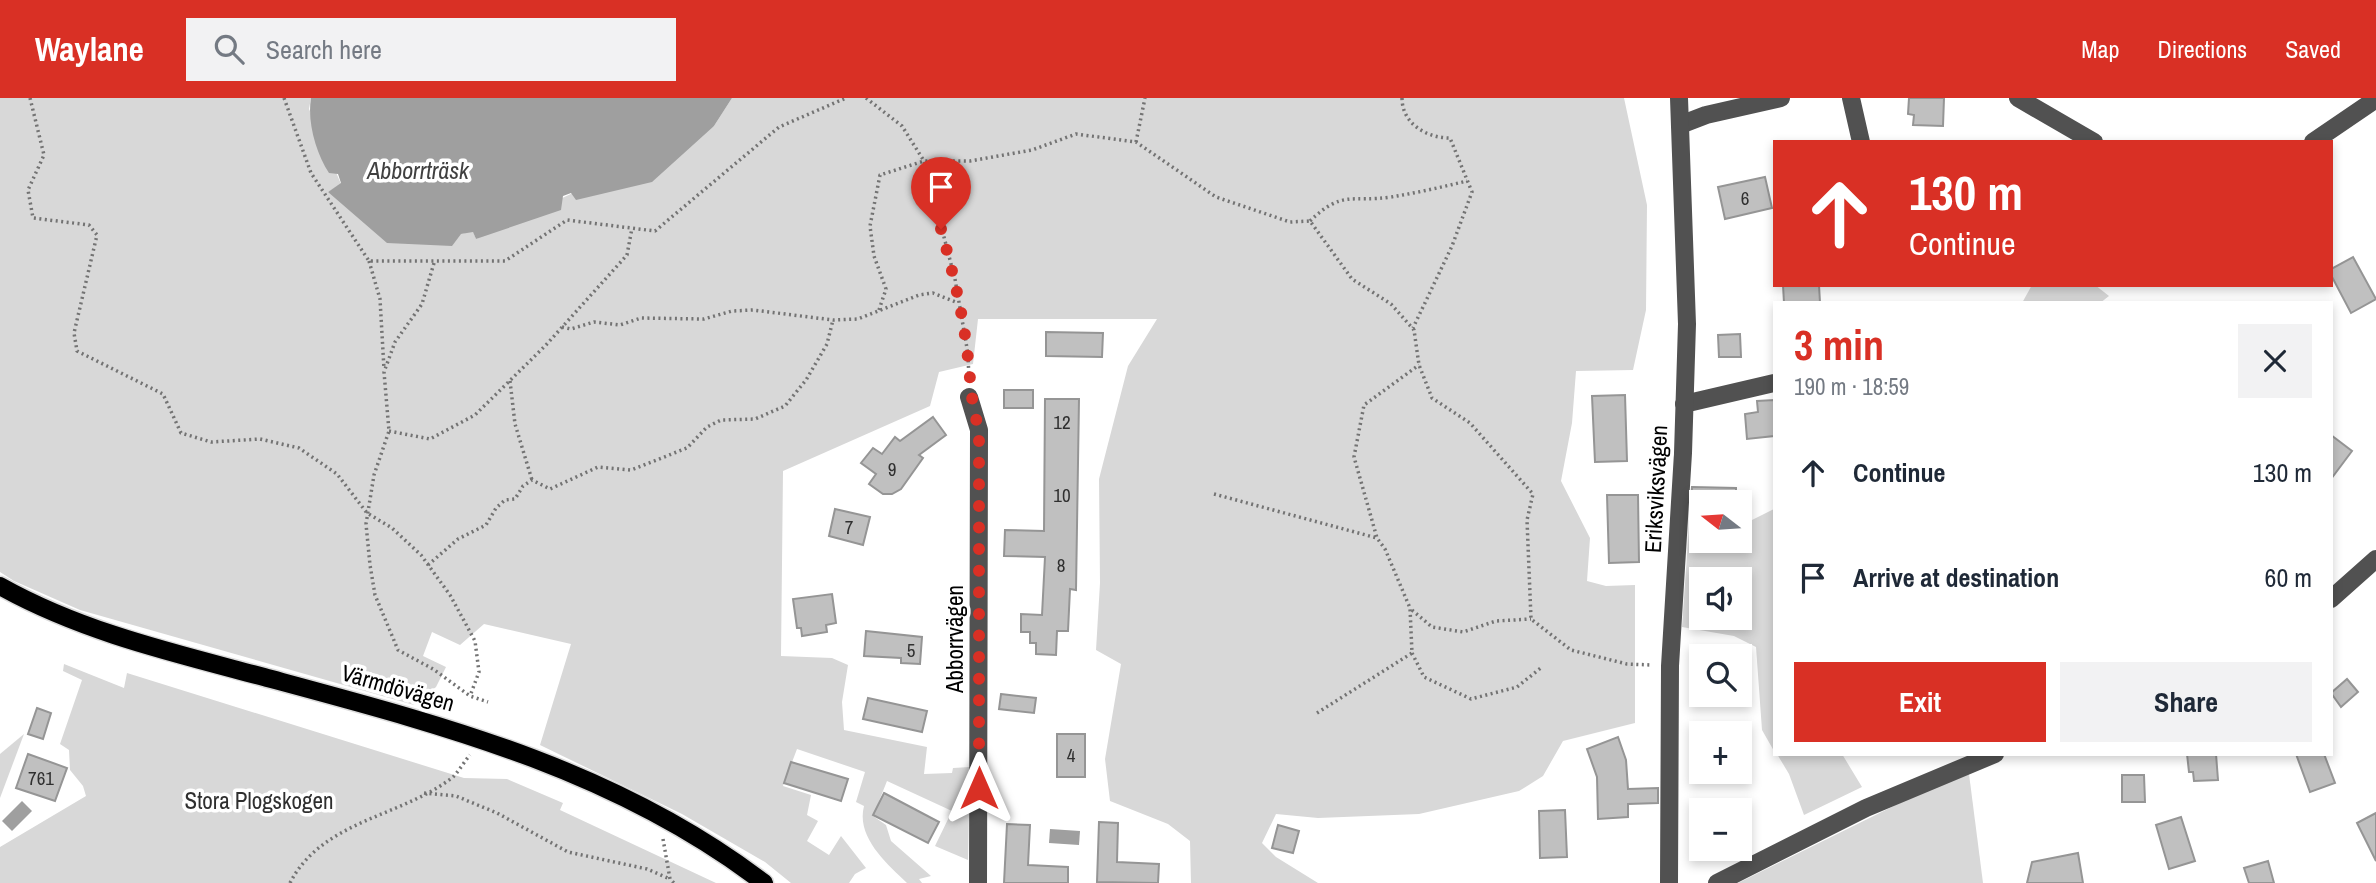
<!DOCTYPE html>
<meta charset="utf-8">
<style>
body{margin:0;font-family:"Archivo Narrow",sans-serif;background:#f2f2f3;color:#1f2937;height:100vh;display:flex;flex-direction:column;font-size:26px;white-space:nowrap}
*{box-sizing:border-box;margin:0}
p{font-size:23px;color:#747a83}
.icon{flex:none;width:38px;height:38px;fill:none;stroke:currentColor;stroke-width:2;stroke-linecap:round;stroke-linejoin:round}
.map{position:relative;flex:1;overflow:hidden}
.drawer{position:absolute;left:1773px;top:203px;width:560px;height:455px;display:flex;flex-direction:column;background:#fff;border-radius:0px;box-shadow:0 4px 10px #0003}
.drawer>*{flex:none}
.hud{position:absolute;left:1773px;top:42px;width:560px;height:147px;border-radius:0px;box-shadow:0 4px 10px #0003;background:#d93025;color:#fff;overflow:hidden}
.needle{width:46px;rotate:287deg}
.buttons{position:absolute;left:1689px;top:392px;display:grid;gap:14px}
.buttons a{display:grid;place-items:center;width:63px;height:63px;border-radius:0px;background:#fff;box-shadow:0 4px 10px #0003;font-size:35px}
.pin{position:absolute;display:grid;place-items:center;width:60px;height:60px;color:#fff;margin:-72px -30px;border-radius:50% 50% 50% 0;rotate:-45deg;box-shadow:0 0 7px #0007}
.pin .icon{rotate:45deg}
.me{position:absolute;width:77px;margin:-38px;rotate:0deg;stroke-linejoin:round;filter:drop-shadow(0 0 5px #0008)}
.turn{display:flex;align-items:center;gap:24px;height:147px;padding:0 21px;font-size:32px}
.turn .icon{width:91px;height:91px;stroke-width:2.5}
.turn b{display:block;font-size:49px;line-height:60px}
.round{display:grid;place-items:center;flex:none;width:74px;height:74px;border-radius:0px;background:#f2f2f3}
.headline{display:flex;align-items:center;justify-content:space-between;height:119px;padding:0 21px}
h1{font-size:42px;font-weight:700;line-height:52px;color:#d93025}
.button{display:flex;gap:14px;margin-top:auto;padding:14px 21px}
.button a{flex:1;height:80px;border-radius:0px;background:#d93025;color:#fff;font-size:28px;font-weight:700;line-height:80px;text-align:center}
.button a+a{background:#f2f2f3;color:#1f2937}
ul{padding:0;list-style:none}
li{display:flex;align-items:center;gap:21px;height:105px;padding:0 21px}
li div{flex:1}
li b{display:block;font-size:26px}
li em{font-style:normal}
header{display:flex;align-items:center;gap:42px;box-sizing:border-box;height:98px;padding:0 35px;background:#d93025;color:#fff}
header strong{font-size:33px}
nav{display:flex;gap:38px;margin-inline-start:auto;font-size:24px}
.search{width:490px;height:63px;background:#f2f2f3;display:flex;align-items:center;gap:18px;box-sizing:border-box;padding:0 24px;border-radius:0px;color:#747a83;font-size:26px}
.map>svg:first-child{display:block}
</style>
<header>
<strong>Waylane</strong>
<div class="search"><svg class="icon" aria-label="search" viewBox="0 0 24 24"><circle cx="10" cy="10" r="6"/><path d="M15 15l6 6"/></svg>Search here</div>
<nav><a>Map</a><a>Directions</a><a>Saved</a></nav>
</header>
<div class="map">
<svg width="2376" height="785" viewBox="0 0 2376 785">
<rect width="100%" height="100%" fill="#fff"/>
<g fill="#d8d8d8" fill-rule="evenodd">
<path d="M0 0H311L309 11 341 86 328 94 461 136 473 133 476 141 714 28 732 0H1624L1647 107 1646 212 1633 272 1576 273 1572 325 1561 383 1590 440 1587 483 1606 488 1635 487V625L1563 643 1543 678 1519 693 1419 716 1318 720 1276 716 1262 745 1276 759 1318 785H1191L1190 743 1168 726 1110 703 1105 661 1121 566 1096 552 1100 485 1099 381 1128 268 1157 221H978L973 266 939 274 930 308 783 373 781 558 832 560 848 567 842 604 844 632 927 649 924 676 952 675 953 670 970 669 968 762 935 748 952 713 887 683 873 718 886 727 891 743 931 778 919 781 922 785H907C886 765 856 739 864 708L856 704 865 674 797 651 783 688 811 697 807 717 818 723 807 743 829 757 841 738 866 770 855 776 849 785H791L765 764 682 716 540 647 571 546 484 526 460 547 432 534 423 558 446 569 436 589 414 607 80 512 14 483 0 474Z"/>
<polygon points="2032,187 2095,187 2109,198 2100,205 2022,205"/>
<path d="M1774 411V653L1762 632 1756 549 1734 538 1682 529 1689 428H1701V443H1740V428ZM1701 481H1740V520H1701Z"/>
<polygon points="64,566 124,590 127,575 464,680 507,681 563,705 560,712 716,785 0,785 0,749 86,698 83,688 70,672 69,652 60,646 82,582 63,573"/>
<polygon points="24,636 0,700 0,656"/>
<polygon points="1777,656 1842,656 1862,689 1804,717 1789,676"/>
<polygon points="1969,676 1983,785 1738,785 1914,698"/>
</g>
<g fill="#9f9f9f">
<path d="M311 0H732L714 28 652 84 576 102 571 95 563 98 561 112 476 141 473 134 461 136 452 148 387 145 328 94 341 85 338 76 329 75C316 55 307 24 311 0Z"/>
<polygon points="22,703 32,713 12,733 2,723"/>
<polygon points="1050,731 1080,733 1079,747 1049,745"/>
</g>
<g fill="#c0c0c0" stroke="#959595" stroke-width="2">
<polygon points="1909,0 1944,0 1943,28 1913,27 1914,17 1908,16"/>
<polygon points="1765,79 1772,110 1725,121 1718,89"/>
<polygon points="2353,159 2376,201 2351,215 2331,177 2331,171"/>
<polygon points="1783,187 1819,187 1820,205 1784,205"/>
<polygon points="1046,234 1103,235 1102,259 1046,258"/>
<polygon points="1740,236 1741,259 1719,259 1718,237"/>
<rect x="1004" y="292" width="29" height="18"/>
<polygon points="1625,297 1627,363 1595,364 1592,298"/>
<polygon points="1045,301 1079,301 1076,492 1070,491 1068,533 1057,533 1056,557 1036,556 1036,545 1030,545 1030,534 1021,534 1021,516 1042,517 1045,459 1004,458 1005,432 1044,433"/>
<polygon points="1774,302 1774,338 1747,341 1745,316 1758,314 1757,303"/>
<polygon points="933,319 946,337 919,357 923,360 901,391 892,396 883,396 869,386 876,376 861,365 873,350 882,356 895,339 900,343"/>
<polygon points="2331,337 2352,353 2331,381"/>
<polygon points="1692,389 1736,390 1736,404 1691,404"/>
<polygon points="1607,397 1638,397 1639,464 1609,465"/>
<polygon points="835,411 870,419 863,447 829,438"/>
<polygon points="832,496 836,525 826,527 827,534 802,538 801,530 797,530 793,501"/>
<polygon points="866,533 922,539 920,566 901,565 901,560 864,558"/>
<polygon points="2347,581 2358,594 2341,609 2331,595"/>
<polygon points="1001,596 1036,600 1034,615 999,611"/>
<polygon points="868,600 927,613 922,634 863,621"/>
<polygon points="37,610 51,615 43,641 28,636"/>
<rect x="1057" y="636" width="28" height="43"/>
<polygon points="1618,639 1626,662 1628,691 1658,690 1658,705 1628,706 1628,719 1598,721 1597,679 1587,651"/>
<polygon points="28,656 67,670 55,703 16,690"/>
<polygon points="2187,656 2216,656 2218,682 2194,683 2193,674 2189,674"/>
<polygon points="2296,656 2324,656 2335,685 2310,694"/>
<polygon points="791,664 848,681 841,703 784,685"/>
<polygon points="2122,677 2144,677 2145,704 2122,704"/>
<polygon points="884,695 939,724 928,745 873,717"/>
<polygon points="1565,712 1567,759 1540,760 1539,713"/>
<polygon points="2376,715 2376,763 2357,725"/>
<polygon points="2181,719 2195,763 2169,771 2156,727"/>
<polygon points="1099,724 1118,725 1117,764 1159,766 1158,785 1097,784"/>
<polygon points="1007,726 1030,727 1028,767 1068,769 1068,785 1004,785"/>
<polygon points="1278,727 1299,733 1293,755 1272,750"/>
<polygon points="2078,755 2083,785 2027,785 2032,764"/>
<polygon points="2268,763 2274,785 2249,785 2244,770"/>
</g>
<g fill="none" stroke-linecap="round" stroke-linejoin="round">
<g stroke="#dbdbdb" stroke-width="21">
<path id="major" d="M0 488C82 534 174 555 264 579 442 627 615 671 764 785"/>
</g>
<g stroke="#737373" stroke-width="3.5" stroke-dasharray="2 3.5" stroke-linecap="butt">
<polyline points="30,0 44,57 28,92 33,120 89,127 97,137 74,235 77,253 163,296 181,335 211,344 260,341 299,350 337,376 367,415 392,430 421,457 450,497 475,543 479,574 470,598"/>
<polyline points="284,0 311,75 369,163 505,163 567,122 655,133 779,29 846,0"/>
<polyline points="866,0 902,28 924,63 955,181 968,256 969,283"/>
<path d="M1402 0C1402 26 1427 40 1450 40L1472 94 1452 148 1413 230"/>
<polyline points="1136,44 1145,0"/>
<path d="M1310 123C1343 91 1352 105 1391 99 1416 95 1442 89 1467 83"/>
<polyline points="369,163 380,201 384,271"/>
<polyline points="434,165 422,206 395,244 384,274 389,333 374,377 366,426 370,467 375,497 398,552 433,571 470,598 488,604"/>
<polyline points="879,212 886,191 874,158 870,128 880,77 924,63 970,63 1032,52 1076,36 1136,44 1216,99 1290,124 1310,123 1352,181 1391,206 1414,232 1419,267 1432,300 1470,325 1533,396 1527,422 1531,521 1571,552 1627,566 1651,567"/>
<polyline points="562,229 571,231 594,224 620,227 641,220 704,221 732,213 753,212 833,222 858,221 919,197 933,195 958,205"/>
<polyline points="510,283 515,326 532,382"/>
<polyline points="389,333 430,341 475,317 546,247 627,157 632,130"/>
<polyline points="1214,396 1377,440"/>
<polyline points="428,467 458,441 486,427 496,410 505,402 515,401 523,388 532,382 550,391 598,369 631,372 687,350 707,329 721,322 755,321 785,308 806,282 827,246 833,222"/>
<polyline points="1412,512 1432,529 1463,534 1496,523 1531,521"/>
<polyline points="1412,555 1424,579 1471,601 1517,589 1542,569"/>
<polyline points="1317,615 1412,555 1410,510 1385,451 1377,440 1354,359 1364,307 1419,267"/>
<polyline points="424,695 456,698 497,715 568,754 647,771 670,781"/>
<polyline points="663,741 670,781 674,785"/>
<path d="M290 785C322 722 402 719 453 679 459 673 464 664 470 657"/>
</g>
<g stroke="#515151" stroke-width="18">
<polyline points="1851,0 1861,44"/>
<polyline points="2018,0 2094,44"/>
<polyline points="1680,27 1706,17 1781,0"/>
<polyline points="2313,44 2376,1"/>
<polyline points="969,299 979,332 978,785"/>
<polyline points="1684,306 1774,285"/>
<polyline points="2331,501 2376,461"/>
<polyline points="1669,785 1670,568 1683,355 1687,226 1679,0"/>
<polyline points="1717,785 1866,710 1995,656"/>
</g>
<use href="#major" stroke="#000" stroke-width="18"/>
</g>
<g fill="none" stroke-linecap="round" stroke-linejoin="round">
<path stroke="#d93025" stroke-width="12" stroke-dasharray="0 21.6" d="M941 131C952 171 962 211 967 252 971 283 970 301 979 332V690"/>
</g>
<g text-anchor="middle" stroke-width="7" stroke-linejoin="round" paint-order="stroke">
<g font-size="19" fill="#303030">
<text x="1745" y="107">6</text>
<text x="1062" y="331">12</text>
<text x="892" y="378">9</text>
<text x="1062" y="404">10</text>
<text x="849" y="436">7</text>
<text x="1061" y="474">8</text>
<text x="911" y="559">5</text>
<text x="1071" y="664">4</text>
<text x="41" y="687">761</text>
</g>
<g font-size="23" fill="#000" stroke="#fff">
<text transform="translate(1656 391) rotate(-87)" y="8">Eriksviksvägen</text>
<text transform="translate(955 541) rotate(-90)" y="8">Abborrvägen</text>
<text transform="translate(398 590) rotate(16)" y="8">Värmdövägen</text>
</g>
<g font-size="23" fill="#2f2f2f" stroke="#fff">
<text x="259" y="711">Stora Plogskogen</text>
</g>
<g font-size="24" font-style="italic" fill="#404040" stroke="#fff">
<text x="418" y="81">Abborrträsk</text>
</g>
</g>
</svg>
<div class="buttons">
<a><svg class="needle" viewBox="-14 -14 28 28"><path d="M0-13l5 13h-10z" fill="#e53935"/><path d="M0 13l5-13h-10z" fill="#747a83"/></svg></a>
<a><svg class="icon" aria-label="sound" viewBox="0 0 24 24"><path d="M4 9h4l5-4v14l-5-4H4zM17 9q2 3 0 6"/></svg></a>
<a><svg class="icon" aria-label="search" viewBox="0 0 24 24"><circle cx="10" cy="10" r="6"/><path d="M15 15l6 6"/></svg></a>
<a>+</a>
<a>−</a>
</div>
<div class="pin" style="left:941px;top:131px;background:#d93025"><svg class="icon" aria-label="arrive" viewBox="0 0 24 24"><path d="M6 21V4h12l-3 4 3 4H6"/></svg></div>
<svg class="me" style="left:979px;top:690px" viewBox="-20 -20 40 40"><path d="M0-17L14 15 0 8-14 15z" fill="#d93025" stroke="#fff" stroke-width="4"/></svg>
<div class="hud">
<div class="turn"><svg class="icon" aria-label="ahead" viewBox="0 0 24 24"><path d="M12 20V5M6 11l6-6 6 6"/></svg><div><b>130 m</b>Continue</div></div>
</div>
<section class="drawer">
<div class="headline"><div><h1>3 min</h1><p>190 m · 18:59</p></div><a class="round"><svg class="icon" aria-label="close" viewBox="0 0 24 24"><path d="M6 6l12 12M18 6L6 18"/></svg></a></div>
<ul>
<li><svg class="icon" aria-label="ahead" viewBox="0 0 24 24"><path d="M12 20V5M6 11l6-6 6 6"/></svg><div><b>Continue</b></div><em>130 m</em></li>
<li><svg class="icon" aria-label="arrive" viewBox="0 0 24 24"><path d="M6 21V4h12l-3 4 3 4H6"/></svg><div><b>Arrive at destination</b></div><em>60 m</em></li>
</ul>
<div class="button"><a>Exit</a><a>Share</a></div>
</section>
</div>
